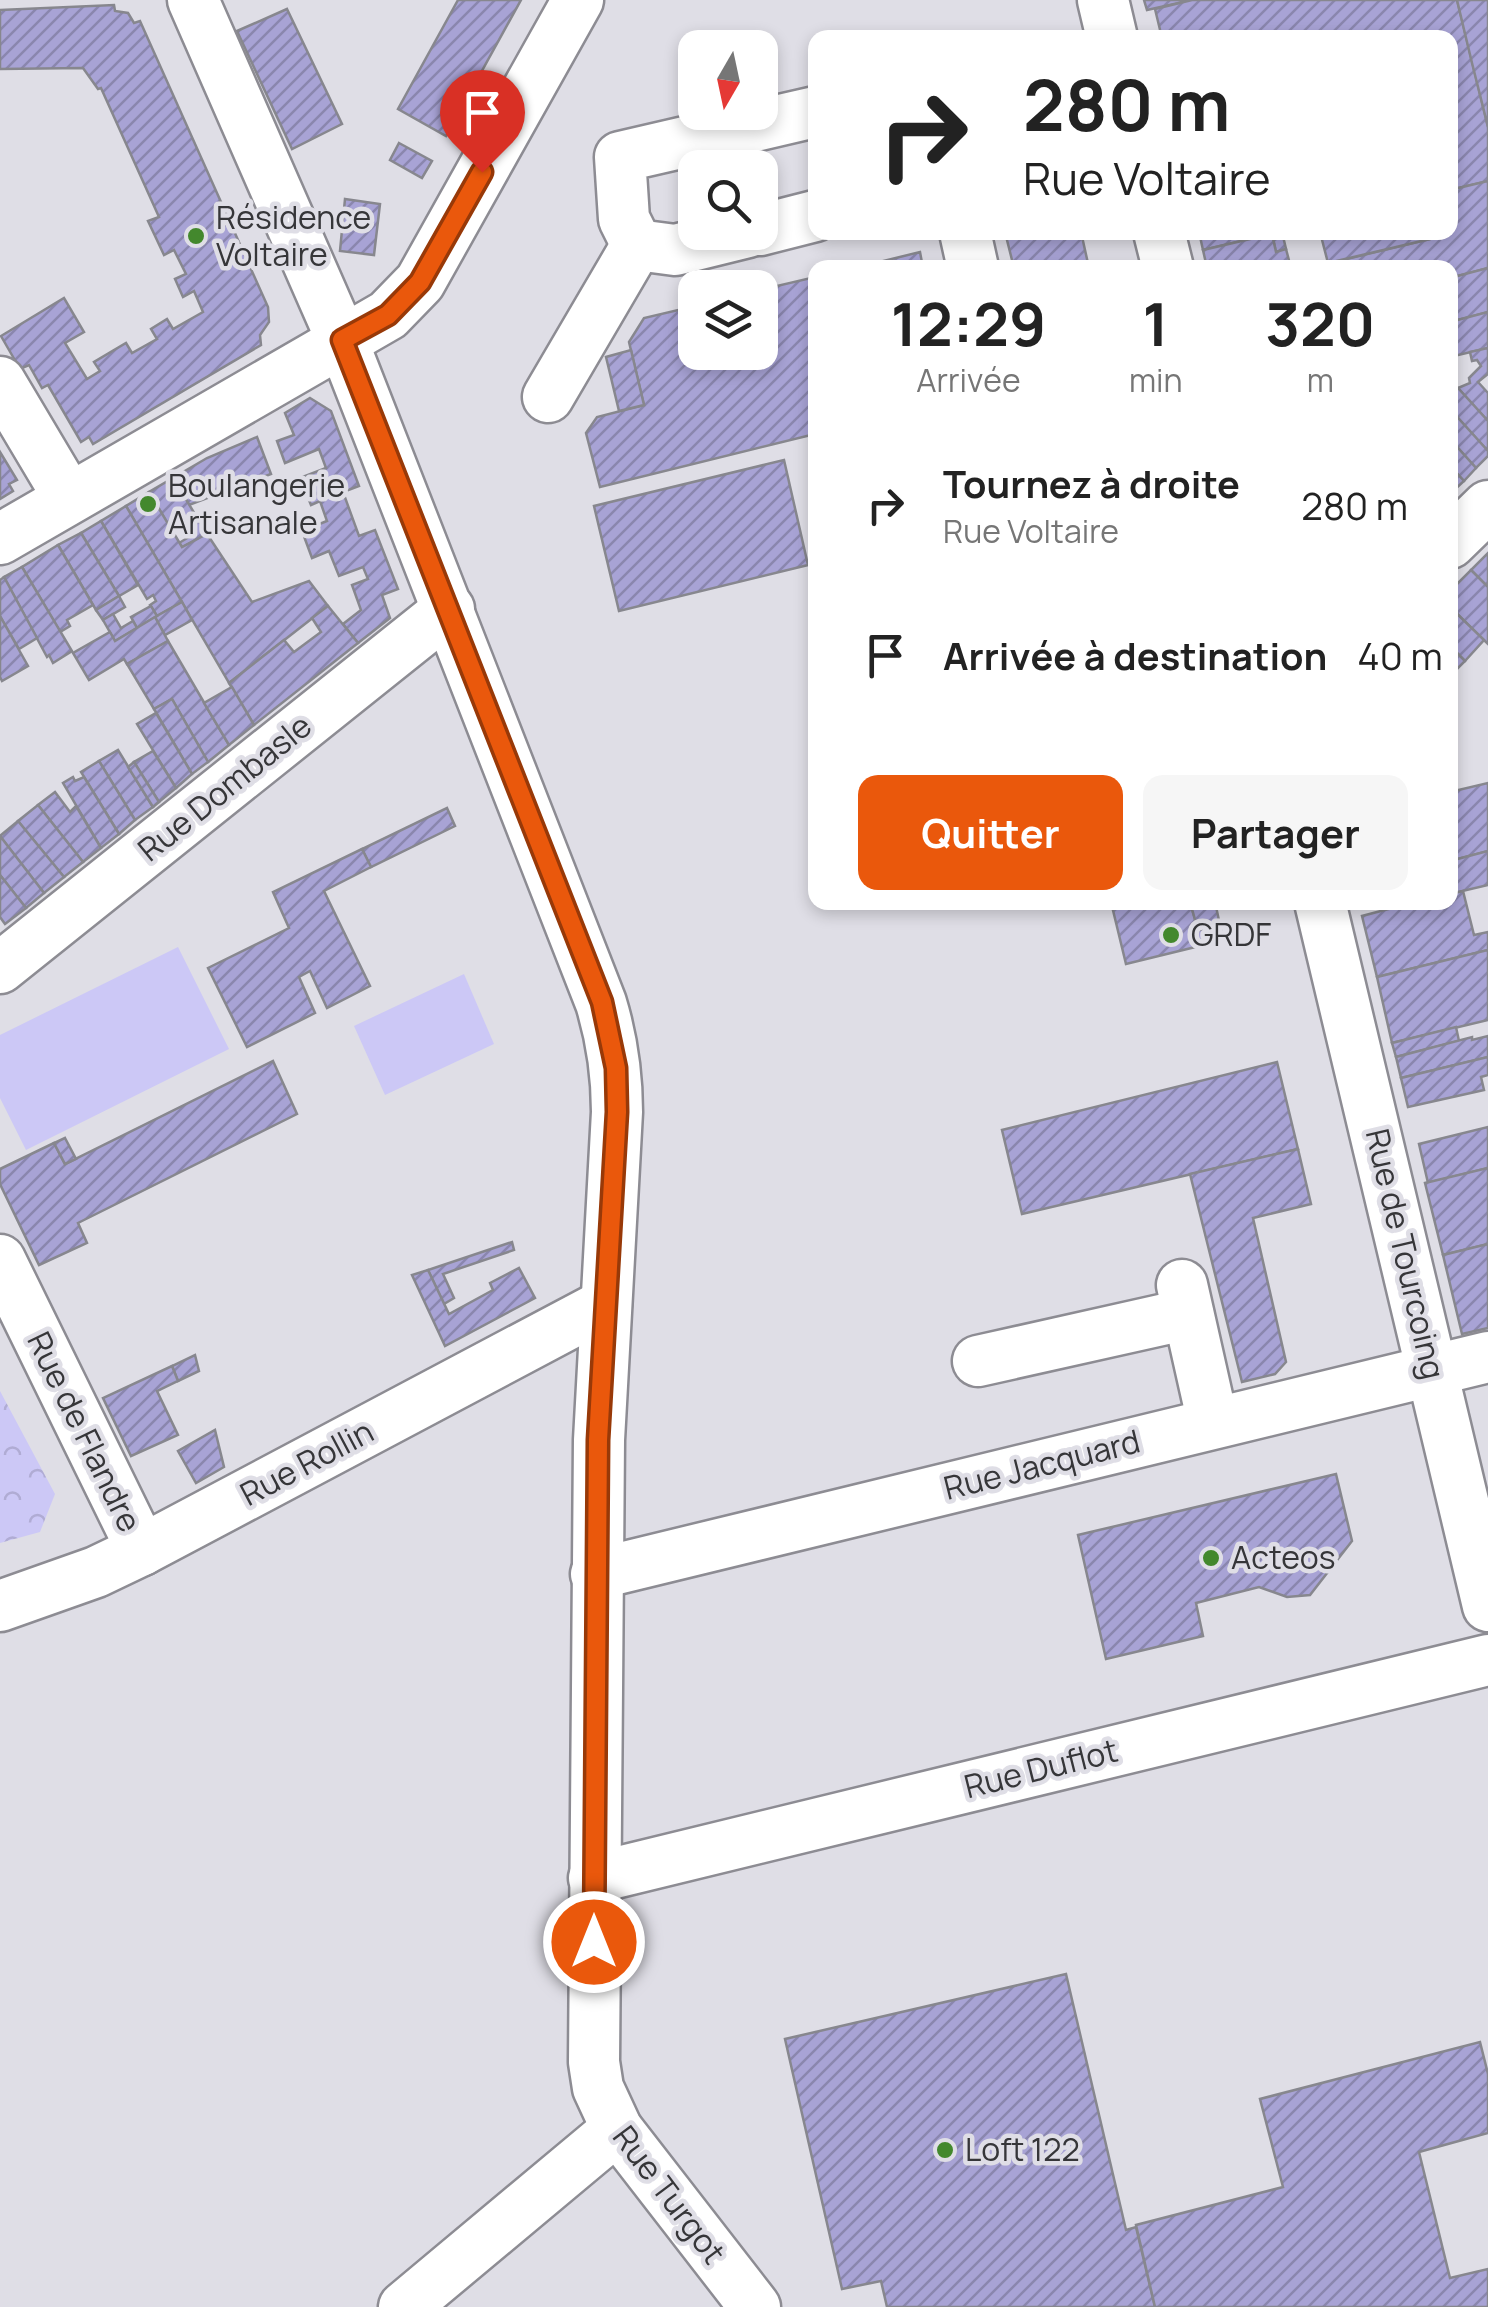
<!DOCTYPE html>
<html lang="fr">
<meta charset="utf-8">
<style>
body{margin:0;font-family:Manrope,sans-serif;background:#f6f6f6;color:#222;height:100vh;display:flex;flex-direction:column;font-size:38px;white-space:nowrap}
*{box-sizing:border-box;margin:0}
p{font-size:32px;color:#767676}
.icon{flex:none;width:55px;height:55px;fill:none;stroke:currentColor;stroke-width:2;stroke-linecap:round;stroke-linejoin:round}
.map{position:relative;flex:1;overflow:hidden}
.details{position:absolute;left:808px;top:260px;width:650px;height:650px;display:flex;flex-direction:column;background:#fff;border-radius:20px;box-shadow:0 5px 15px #0003}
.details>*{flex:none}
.guide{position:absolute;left:808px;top:30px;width:650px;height:210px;border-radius:20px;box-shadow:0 5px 15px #0003;background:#fff;color:#222;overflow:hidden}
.needle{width:65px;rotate:189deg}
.fabs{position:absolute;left:678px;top:30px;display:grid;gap:20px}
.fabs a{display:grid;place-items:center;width:100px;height:100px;border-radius:20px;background:#fff;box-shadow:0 5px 15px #0003;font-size:50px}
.pin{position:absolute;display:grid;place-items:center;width:85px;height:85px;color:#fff;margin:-102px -42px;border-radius:50% 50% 50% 0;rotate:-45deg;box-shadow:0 0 10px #0007}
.pin .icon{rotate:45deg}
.me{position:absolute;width:110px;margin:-55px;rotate:0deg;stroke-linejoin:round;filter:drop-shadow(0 0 8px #0008)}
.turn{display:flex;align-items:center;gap:35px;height:210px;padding:0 50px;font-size:45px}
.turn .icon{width:130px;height:130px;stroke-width:2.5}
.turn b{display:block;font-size:70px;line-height:85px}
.eta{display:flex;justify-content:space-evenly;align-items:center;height:170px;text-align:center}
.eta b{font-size:60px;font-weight:700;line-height:70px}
.primary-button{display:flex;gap:20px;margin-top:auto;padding:20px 50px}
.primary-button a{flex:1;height:115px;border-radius:20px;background:#ea580c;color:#fff;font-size:40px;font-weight:700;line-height:115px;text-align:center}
.primary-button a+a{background:#f6f6f6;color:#222}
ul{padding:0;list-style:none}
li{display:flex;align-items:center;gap:30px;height:150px;padding:0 50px}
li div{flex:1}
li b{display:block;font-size:38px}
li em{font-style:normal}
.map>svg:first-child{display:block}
</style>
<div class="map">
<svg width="1488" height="2307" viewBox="0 0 1488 2307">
<defs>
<pattern id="park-crowns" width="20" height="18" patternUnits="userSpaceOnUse" patternTransform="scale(2.5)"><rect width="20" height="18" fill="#ccc8f6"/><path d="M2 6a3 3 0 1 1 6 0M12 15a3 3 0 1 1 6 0" fill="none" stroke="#b0acd4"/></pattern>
<pattern id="building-hatch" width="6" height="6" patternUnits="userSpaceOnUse" patternTransform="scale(2.5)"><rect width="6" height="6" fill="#a8a3d5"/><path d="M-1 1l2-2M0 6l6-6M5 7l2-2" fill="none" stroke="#8a86ae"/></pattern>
</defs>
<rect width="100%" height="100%" fill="#dfdee6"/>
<polygon fill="url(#park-crowns)" points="0,1391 55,1494 40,1532 0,1543"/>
<g fill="#ccc8f6">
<polygon points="178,947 229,1049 26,1150 0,1098 0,1035"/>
<polygon points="464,974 494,1044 385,1095 354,1026"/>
</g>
<g fill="url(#building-hatch)" stroke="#87878e" stroke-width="2.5">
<polygon points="458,0 521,0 446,136 398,109"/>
<polygon points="1144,0 1192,0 1147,10"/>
<polygon points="1192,0 1457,0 1488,127 1488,181 1450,190 1450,38 1162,38 1155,9"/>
<polygon points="1457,0 1488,0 1488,127 1472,63"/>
<polygon points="114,5 115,11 128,13 134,23 140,21 268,307 269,322 260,335 261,345 93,444 89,437 81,442 48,385 42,388 29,365 20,369 1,336 64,298 84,332 65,343 87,379 100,371 94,362 126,343 132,353 157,339 151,329 167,319 173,329 203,312 194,291 183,297 175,279 186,274 174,250 164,255 148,221 159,217 101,88 98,89 83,68 0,69 0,10"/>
<polygon points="287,9 342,124 292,149 237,31"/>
<polygon points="399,143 432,161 422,178 390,160"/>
<polygon points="1488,181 1488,268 1450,278 1450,268 1309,268 1430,239 1429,232 1450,232 1450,190"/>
<polygon points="345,199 380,204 374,255 340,251"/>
<polygon points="1005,232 1081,232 1089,268 1014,268"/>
<polygon points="1199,232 1278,232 1203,250"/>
<polygon points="1282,232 1286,249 1276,252 1272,234"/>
<polygon points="1320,232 1429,232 1430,239 1328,263"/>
<polygon points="1272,234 1276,252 1286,249 1291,268 1207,268 1203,250"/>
<polygon points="920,252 923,268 855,268"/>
<polygon points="1488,268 1488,312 1450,322 1450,278"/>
<polygon points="815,277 815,434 600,487 586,433 597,417 644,405 629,342 644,318 695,306 695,352 760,352 760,290"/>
<polygon points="1488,312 1488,348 1450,357 1450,322"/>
<polygon points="1488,348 1488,374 1478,382 1488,393 1488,421 1458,388 1470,383 1469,378 1481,366 1477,360 1472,361 1470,352"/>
<polygon points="631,350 644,405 619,411 606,357"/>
<polygon points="1458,388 1488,421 1488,451 1450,409 1450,395"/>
<polygon points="310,398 331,411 359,486 343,492 359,536 375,530 398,589 382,595 390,618 358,643 343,624 361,610 352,585 368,579 363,567 339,576 329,551 312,558 302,531 327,521 320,501 311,505 300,478 326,468 319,449 285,463 277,441 294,435 285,413"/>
<polygon points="1450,409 1488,451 1488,456 1476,468 1450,439"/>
<polygon points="257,437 271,474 189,505 173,478 207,458"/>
<polygon points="1450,439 1476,468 1464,481 1450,466"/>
<polygon points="0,452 17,480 9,484 13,491 0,499"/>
<polygon points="784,460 808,565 619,611 594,506"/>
<polygon points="1450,466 1464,481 1450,494"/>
<polygon points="173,478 207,534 182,547 179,543 189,537 181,526 172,531 149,492"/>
<polygon points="149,492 182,547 207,534 252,602 309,581 328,606 229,683 126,506"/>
<polygon points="126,506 182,602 157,616 150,605 156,601 153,595 147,599 101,521"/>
<polygon points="101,521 138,585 119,596 81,533"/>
<polygon points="81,533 119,596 96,610 58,545"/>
<polygon points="58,545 93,605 67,620 70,626 60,632 22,567"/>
<polygon points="1488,553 1488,587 1471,570"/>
<polygon points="22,567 72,651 53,663 49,655 47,657 4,577"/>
<polygon points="1471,570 1488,587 1488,644 1450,607 1450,591"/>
<polygon points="4,577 37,638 19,649 0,616 0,580"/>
<polygon points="119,596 125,607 103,620 96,610"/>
<polygon points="182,602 192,620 165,635 155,617"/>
<polygon points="151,606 157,616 137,628 131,617"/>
<polygon points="328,606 358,643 254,725 229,683 284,640 294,652 321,632 312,618"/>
<polygon points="1450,607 1484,640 1465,661 1450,646"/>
<polygon points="113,614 121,628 133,621 137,628 115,641 103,620"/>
<polygon points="0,616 28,666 2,681 0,677"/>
<polygon points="155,617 168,641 127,664 124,659 89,680 73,653 110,632 115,641"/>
<polygon points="168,641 229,745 208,762 172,699 154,709 127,664"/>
<polygon points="1450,646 1465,661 1450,676"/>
<polygon points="232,687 254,725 229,745 204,703"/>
<polygon points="172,699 208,762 192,774 154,709"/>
<polygon points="156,713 192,774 176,788 137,724"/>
<polygon points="118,750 153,807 135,820 99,761"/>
<polygon points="153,751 176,788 159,802 134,762"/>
<polygon points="99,761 135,820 119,834 81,772"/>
<polygon points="134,762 159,802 153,807 128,767"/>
<polygon points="73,777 75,781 84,777 119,834 101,848 63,783"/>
<polygon points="1488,783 1488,851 1450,861 1450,792"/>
<polygon points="55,792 70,812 76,806 101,848 83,862 38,805"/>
<polygon points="38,805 83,862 64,877 18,821"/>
<polygon points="447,808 455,826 371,867 362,849"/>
<polygon points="18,821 64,877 44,893 0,836"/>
<polygon points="0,836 44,893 26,908 0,875"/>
<polygon points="362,849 371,867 324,891 370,986 327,1008 310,971 299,977 315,1013 247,1047 208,968 289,928 273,892"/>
<polygon points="1488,851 1488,885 1450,894 1450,861"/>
<polygon points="0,875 26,908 5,924 0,917"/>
<polygon points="1463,891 1474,935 1488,932 1488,950 1377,977 1362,916 1415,902 1450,902 1450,894"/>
<polygon points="1111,902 1190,902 1198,930 1220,925 1224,940 1126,964"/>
<polygon points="1190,902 1215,902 1220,925 1198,930"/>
<polygon points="1488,950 1488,1020 1392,1043 1377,977"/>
<polygon points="1456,1027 1459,1041 1396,1057 1392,1043"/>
<polygon points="1488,1036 1488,1057 1401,1078 1396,1057 1472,1037 1472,1040"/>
<polygon points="1488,1057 1488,1075 1481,1077 1484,1090 1408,1107 1401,1078"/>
<polygon points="273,1061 297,1114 78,1223 87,1243 39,1265 0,1184 0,1169 54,1143 65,1164"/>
<polygon points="1277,1062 1298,1149 1022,1214 1002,1130"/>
<polygon points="1488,1127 1488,1168 1428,1183 1419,1144"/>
<polygon points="65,1138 76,1159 65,1164 54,1143"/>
<polygon points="1298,1149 1311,1204 1253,1218 1286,1362 1275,1374 1242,1382 1190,1174"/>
<polygon points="1488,1168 1488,1244 1443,1255 1425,1183"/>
<polygon points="512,1242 514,1250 443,1274 454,1298 444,1304 428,1270"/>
<polygon points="1488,1244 1488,1328 1462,1334 1443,1255"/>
<polygon points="519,1268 535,1298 445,1346 412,1275 428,1270 449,1314 493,1290 490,1283"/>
<polygon points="195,1355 199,1371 178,1381 172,1366"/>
<polygon points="172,1366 178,1381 157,1391 178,1435 131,1456 103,1398"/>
<polygon points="215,1430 224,1467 196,1483 178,1451"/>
<polygon points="1336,1474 1352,1541 1310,1595 1287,1597 1259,1587 1196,1603 1203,1636 1106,1659 1078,1535"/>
<polygon points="1066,1974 1126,2230 1136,2227 1155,2307 887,2307 881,2281 842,2289 785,2039"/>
<polygon points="1480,2042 1488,2074 1488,2133 1419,2152 1450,2278 1488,2269 1488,2307 1155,2307 1136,2225 1283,2187 1260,2099"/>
</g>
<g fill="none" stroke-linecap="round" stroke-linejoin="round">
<g stroke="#8d8c93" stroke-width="55">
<g id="minor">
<path d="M193 0 342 340 601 1003C612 1039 617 1074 617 1112L599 1440 594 2062 598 2088 617 2129 755 2307"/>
<polyline points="1103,0 1112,38"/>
<polyline points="760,230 815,216"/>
<polyline points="748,232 675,250 637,245 624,219 620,157 815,112"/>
<polyline points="965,232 973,268"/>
<polyline points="1159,232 1168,268"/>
<polyline points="0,382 69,498"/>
<polyline points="548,397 637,245"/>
<polyline points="0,539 388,315 420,282 578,0"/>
<polyline points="1450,543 1488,506"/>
<polyline points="1320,902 1488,1606"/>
<polyline points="0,968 449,609"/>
<polyline points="0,1260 142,1550"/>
<polyline points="1182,1285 1213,1423"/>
<polyline points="978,1361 1188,1314"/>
<polyline points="596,1574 1488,1357"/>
<polyline points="0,1606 96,1572 142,1550 606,1304"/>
<polyline points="594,1878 1488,1660"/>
<polyline points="404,2307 617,2129"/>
</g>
</g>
<use href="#minor" stroke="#fff" stroke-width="50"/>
</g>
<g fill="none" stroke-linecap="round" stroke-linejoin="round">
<g stroke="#983908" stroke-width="25">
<polyline id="route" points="482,172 420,282 388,315 342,340 602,1002 616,1068 617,1112 598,1440 594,1942"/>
</g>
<use href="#route" stroke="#ea580c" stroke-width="18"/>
</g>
<g fill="#43882d" stroke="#dfdee6" stroke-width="4">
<circle cx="196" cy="236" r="10"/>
<circle cx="148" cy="504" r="10"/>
<circle cx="1171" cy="935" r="10"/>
<circle cx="1211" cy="1558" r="10"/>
<circle cx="945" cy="2150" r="10"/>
</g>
<g text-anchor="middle" stroke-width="9" stroke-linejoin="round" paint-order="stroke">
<g font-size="32" fill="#363639" stroke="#dfdee6" text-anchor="start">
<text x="216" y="229">Résidence<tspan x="216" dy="37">Voltaire</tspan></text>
<text x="168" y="497">Boulangerie<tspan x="168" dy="37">Artisanale</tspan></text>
<text x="1191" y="946">GRDF</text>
<text x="1231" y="1569">Acteos</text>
<text x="965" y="2161">Loft 122</text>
</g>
<g font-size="32" fill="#363639" stroke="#dfdee6">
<text transform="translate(225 788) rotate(-39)" y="11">Rue Dombasle</text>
<text transform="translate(1405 1254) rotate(77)" y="11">Rue de Tourcoing</text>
<text transform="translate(84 1432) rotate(64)" y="11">Rue de Flandre</text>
<text transform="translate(307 1463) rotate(-28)" y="11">Rue Rollin</text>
<text transform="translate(1042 1465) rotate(-14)" y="11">Rue Jacquard</text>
<text transform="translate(1041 1769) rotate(-14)" y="11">Rue Duflot</text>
<text transform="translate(669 2195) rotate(53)" y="11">Rue Turgot</text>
</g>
</g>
</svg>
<div class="fabs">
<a><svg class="needle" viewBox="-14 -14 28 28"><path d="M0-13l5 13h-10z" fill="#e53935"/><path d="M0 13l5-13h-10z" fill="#767676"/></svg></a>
<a><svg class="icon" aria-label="search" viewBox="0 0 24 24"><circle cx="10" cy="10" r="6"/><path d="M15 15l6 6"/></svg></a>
<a><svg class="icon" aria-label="layers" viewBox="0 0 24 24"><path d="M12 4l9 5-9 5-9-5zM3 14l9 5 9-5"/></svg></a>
</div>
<div class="pin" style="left:482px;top:172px;background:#d93025"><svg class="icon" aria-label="arrive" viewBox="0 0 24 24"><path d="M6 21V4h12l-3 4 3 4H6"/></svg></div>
<svg class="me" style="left:594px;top:1942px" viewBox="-20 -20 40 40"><circle r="17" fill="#ea580c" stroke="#fff" stroke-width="3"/><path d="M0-11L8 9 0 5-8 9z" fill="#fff"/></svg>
<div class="guide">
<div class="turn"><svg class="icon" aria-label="right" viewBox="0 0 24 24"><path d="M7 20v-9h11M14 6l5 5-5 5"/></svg><div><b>280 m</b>Rue Voltaire</div></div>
</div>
<section class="details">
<div class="eta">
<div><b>12:29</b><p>Arrivée</p></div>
<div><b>1</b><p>min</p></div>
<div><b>320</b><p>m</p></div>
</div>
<ul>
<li><svg class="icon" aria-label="right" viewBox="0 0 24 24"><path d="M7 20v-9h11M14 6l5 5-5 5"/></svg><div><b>Tournez à droite</b><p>Rue Voltaire</p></div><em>280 m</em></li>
<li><svg class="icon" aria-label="arrive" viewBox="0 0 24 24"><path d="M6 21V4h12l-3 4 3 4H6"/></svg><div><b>Arrivée à destination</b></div><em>40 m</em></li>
</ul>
<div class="primary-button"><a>Quitter</a><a>Partager</a></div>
</section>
</div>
